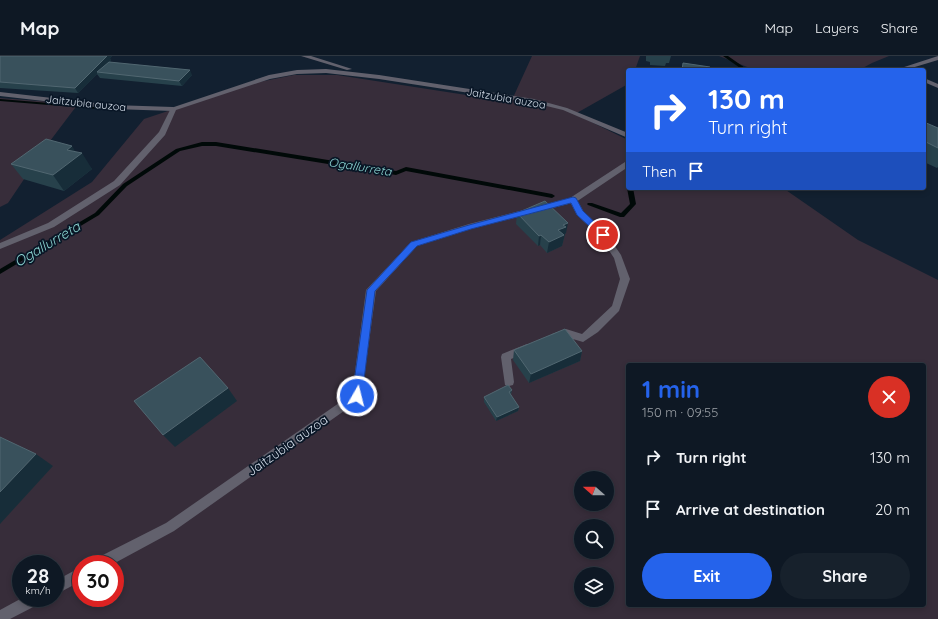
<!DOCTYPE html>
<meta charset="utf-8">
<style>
body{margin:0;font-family:Quicksand,sans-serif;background:#17212c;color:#f1f3f6;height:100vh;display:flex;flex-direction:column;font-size:15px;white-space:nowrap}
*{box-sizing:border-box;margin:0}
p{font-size:13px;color:#9ba0a6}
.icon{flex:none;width:22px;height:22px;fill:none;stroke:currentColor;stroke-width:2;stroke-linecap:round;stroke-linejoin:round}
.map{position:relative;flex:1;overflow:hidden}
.panel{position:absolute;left:626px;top:307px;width:300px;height:244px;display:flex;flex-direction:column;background:#0e1824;border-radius:4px;box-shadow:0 2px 6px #0003,0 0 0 1px #2e3741}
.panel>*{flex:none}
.top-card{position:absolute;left:626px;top:12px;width:300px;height:122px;border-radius:4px;box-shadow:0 2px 6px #0003,0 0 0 1px #2e3741;background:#2563eb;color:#fff;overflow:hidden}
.needle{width:26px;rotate:291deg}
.tools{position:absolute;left:574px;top:415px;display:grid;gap:8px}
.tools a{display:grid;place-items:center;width:40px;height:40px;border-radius:50%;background:#0e1824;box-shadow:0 2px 6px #0003,0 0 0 1px #2e3741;font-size:20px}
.speed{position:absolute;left:12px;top:499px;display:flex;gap:8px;font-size:20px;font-weight:700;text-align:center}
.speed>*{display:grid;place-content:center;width:52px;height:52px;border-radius:50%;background:#0e1824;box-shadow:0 2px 6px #0003,0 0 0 1px #2e3741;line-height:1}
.speed small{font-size:10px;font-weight:400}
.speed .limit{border:6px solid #d22;background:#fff;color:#111}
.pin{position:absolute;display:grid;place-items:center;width:34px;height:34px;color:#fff;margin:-17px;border:2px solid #fff;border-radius:50%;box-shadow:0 1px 4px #0007}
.me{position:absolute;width:44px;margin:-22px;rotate:8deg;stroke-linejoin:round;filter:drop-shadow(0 0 3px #0008)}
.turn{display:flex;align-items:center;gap:14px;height:84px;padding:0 16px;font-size:18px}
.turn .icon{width:52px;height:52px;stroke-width:2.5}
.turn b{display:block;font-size:28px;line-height:34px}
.then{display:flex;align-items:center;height:38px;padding:0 16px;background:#0003;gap:8px;font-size:15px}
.round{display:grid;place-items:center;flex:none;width:42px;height:42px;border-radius:21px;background:#17212c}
.overview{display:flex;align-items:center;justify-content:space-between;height:68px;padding:0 16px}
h1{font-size:24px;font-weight:800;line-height:30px;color:#2563eb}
.primary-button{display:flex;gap:8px;margin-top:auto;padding:8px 16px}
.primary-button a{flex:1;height:46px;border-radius:24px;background:#2563eb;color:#fff;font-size:16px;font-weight:800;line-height:46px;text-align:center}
.primary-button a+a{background:#17212c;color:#f1f3f6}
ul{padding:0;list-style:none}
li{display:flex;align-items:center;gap:12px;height:52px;padding:0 16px}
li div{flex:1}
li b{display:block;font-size:15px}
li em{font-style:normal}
header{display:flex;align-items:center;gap:24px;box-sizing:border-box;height:56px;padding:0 20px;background:#0e1824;border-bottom:1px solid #2e3741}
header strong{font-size:19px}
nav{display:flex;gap:22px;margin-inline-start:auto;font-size:14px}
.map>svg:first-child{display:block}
</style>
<header>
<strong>Map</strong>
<nav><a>Map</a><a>Layers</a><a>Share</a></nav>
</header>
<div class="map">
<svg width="938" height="563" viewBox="0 0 938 563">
<rect width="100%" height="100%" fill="#122030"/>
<g fill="#372d3a" fill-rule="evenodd">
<path d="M532 0H640L635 14H628V28L575 58 628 84V132H783L858 184 938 224V563H0V184L92 126 144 63 249 28 294 19H337L511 46ZM628 309H924V549H628ZM581 422H607V448H581ZM581 470H607V496H581ZM21 508H55V542H21ZM81 508H115V542H81ZM581 518H607V544H581Z"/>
<polygon points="719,0 889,0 872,7 859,14 755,14"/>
<polygon points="0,42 78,48 47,89 8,147 0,151"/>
</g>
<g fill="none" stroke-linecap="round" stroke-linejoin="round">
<g fill="#000908" fill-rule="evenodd">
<polygon points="723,0 728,0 748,14 743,14"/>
<polygon points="0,43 110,52 112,53 110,54 0,45"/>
<polygon points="202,86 216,86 396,115 406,111 552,138 555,140 552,142 406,115 396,119 216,90 202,90 180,95 127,130 99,159 0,218 0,213 95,157 123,128 176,93"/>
<polygon points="628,131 628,132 633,132 636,148 624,161 620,161 588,149 587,148 588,147 592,147 621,157 630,148 627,132"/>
</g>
<g fill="#62616d" fill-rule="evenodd">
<polygon points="0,36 113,49 173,51 176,53 173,55 113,53 0,40"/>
<polygon points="573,141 576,142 583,155 606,177 621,199 630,223 619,255 598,276 583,286 566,281 556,285 552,284 551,281 552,278 566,273 582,278 612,250 620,223 614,202 600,181 577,159 569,144"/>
<polygon points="527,288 531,289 532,292 531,295 511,303 514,326 513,329 509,330 505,329 501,301 502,298"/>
</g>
<g fill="#62616d" fill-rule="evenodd">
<polygon points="301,0 311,0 352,13 347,14"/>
<polygon points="938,0 938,4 905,14 895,14"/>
<polygon points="326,13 379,19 534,43 567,52 628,77 628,82 563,54 534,47 379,23 326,17 297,18 270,23 176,54 165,79 120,129 54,171 0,193 0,187 48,167 114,125 159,76 171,52 269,19 297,14"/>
<polygon points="924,22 938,28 938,32 924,26"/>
<polygon points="625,106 628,106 628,111 576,146 471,173 417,190 376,235 361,343 174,475 113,508 93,508 95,503 166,467 352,338 366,234 411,186 469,168 570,142"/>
<polygon points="81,511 81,525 55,539 55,525"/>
<polygon points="22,542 43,542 41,547 10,563 0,563 0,554"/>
</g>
</g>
<g fill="#27414b">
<polygon points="0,0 112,0 110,2 111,5 109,6 192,19 182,30 100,22 97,18 78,37 0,32"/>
<polygon points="646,0 671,0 669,7 666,7 665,10 650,9 650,6 646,5"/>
<polygon points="924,66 938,72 938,111 937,112 924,106"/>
<polygon points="76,96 92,113 64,135 23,123 11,108"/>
<polygon points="517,157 566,177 565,178 562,190 547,197 540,189 538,190 516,168"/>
<polygon points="514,294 582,295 580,305 529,327 513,304"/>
<polygon points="512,334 511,339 519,351 518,355 496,365 484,346 484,341"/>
</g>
<g fill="#172d39">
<polygon points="105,0 112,0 110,2 111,5 99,17 97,16 97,18 78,37 75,32"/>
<polygon points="190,14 192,19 182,30 179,25"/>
<polygon points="72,90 78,100 82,97 92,113 64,135 53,119 67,94"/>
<polygon points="568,167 566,177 565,178 562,190 547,197 549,186 563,169"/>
<polygon points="541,179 540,189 538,190 539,180"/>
<polygon points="582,295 580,305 529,327 531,318"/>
<polygon points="228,332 237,345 175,391 163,379"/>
<polygon points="519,351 518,355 496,365 497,361"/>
<polygon points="36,398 53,410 0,468 0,436"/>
</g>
<g fill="#39515c" stroke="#516771">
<polygon points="0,0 107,0 75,32 0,26"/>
<polygon points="109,6 190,14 179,25 97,16"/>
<polygon points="683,7 710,11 710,14 682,14"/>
<polygon points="924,66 938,72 938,92 924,85"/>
<polygon points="46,83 72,90 67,94 82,97 53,119 11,108"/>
<polygon points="545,145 568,167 563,169 566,171 558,174 564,179 549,186 541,179 539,180 517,157"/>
<polygon points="565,273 582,295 531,318 514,294"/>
<polygon points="200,301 228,332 163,379 134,345"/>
<polygon points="508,329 512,334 509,336 519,351 497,361 484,341"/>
<polygon points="0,381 36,398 0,436"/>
</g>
<polygon fill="#2563eb" stroke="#184099" points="573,141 576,142 583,155 606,177 606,181 601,181 577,159 571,147 471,173 417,190 375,235 362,340 361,343 354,343 352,340 367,234 411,186 469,169"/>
<g text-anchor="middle" stroke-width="3.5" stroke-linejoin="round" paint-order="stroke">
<g font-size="11" fill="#d2dbe7" stroke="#091626">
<text transform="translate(506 42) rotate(10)" y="4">Jaitzubia auzoa</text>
<text transform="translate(86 47) rotate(6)" y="4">Jaitzubia auzoa</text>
</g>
<g font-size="12" font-style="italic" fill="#8bd4d0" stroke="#091626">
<text transform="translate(360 111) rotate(9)" y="4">Ogallurreta</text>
</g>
<g font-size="13" fill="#d2dbe7" stroke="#091626">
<text transform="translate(287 389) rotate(-35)" y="5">Jaitzubia auzoa</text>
</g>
<g font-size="14" font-style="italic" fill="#8bd4d0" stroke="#091626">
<text transform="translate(47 188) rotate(-31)" y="5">Ogallurreta</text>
</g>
</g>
</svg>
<div class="tools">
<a><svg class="needle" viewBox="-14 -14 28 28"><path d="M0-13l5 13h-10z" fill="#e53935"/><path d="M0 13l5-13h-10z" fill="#9ba0a6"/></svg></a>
<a><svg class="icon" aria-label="search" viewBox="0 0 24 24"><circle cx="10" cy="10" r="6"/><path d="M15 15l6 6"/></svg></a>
<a><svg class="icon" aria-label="layers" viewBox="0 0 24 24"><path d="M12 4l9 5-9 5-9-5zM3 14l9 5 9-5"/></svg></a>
</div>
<div class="speed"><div>28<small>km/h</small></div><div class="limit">30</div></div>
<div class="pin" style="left:603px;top:179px;background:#d93025"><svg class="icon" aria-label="arrive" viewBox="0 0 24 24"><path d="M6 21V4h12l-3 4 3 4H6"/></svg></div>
<svg class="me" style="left:357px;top:340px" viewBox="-20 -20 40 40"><circle r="17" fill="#2563eb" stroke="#fff" stroke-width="3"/><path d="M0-11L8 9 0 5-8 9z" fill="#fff"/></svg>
<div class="top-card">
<div class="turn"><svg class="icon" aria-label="right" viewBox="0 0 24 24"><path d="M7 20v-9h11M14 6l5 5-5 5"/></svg><div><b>130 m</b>Turn right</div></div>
<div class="then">Then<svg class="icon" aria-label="arrive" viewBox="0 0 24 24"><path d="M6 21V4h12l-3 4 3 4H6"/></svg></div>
</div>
<section class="panel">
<div class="overview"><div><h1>1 min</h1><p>150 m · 09:55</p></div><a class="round" style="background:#d93025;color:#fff"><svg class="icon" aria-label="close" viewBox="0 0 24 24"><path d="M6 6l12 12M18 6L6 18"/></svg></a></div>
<ul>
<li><svg class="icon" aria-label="right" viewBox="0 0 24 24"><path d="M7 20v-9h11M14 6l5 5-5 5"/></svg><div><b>Turn right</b></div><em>130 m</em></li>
<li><svg class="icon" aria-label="arrive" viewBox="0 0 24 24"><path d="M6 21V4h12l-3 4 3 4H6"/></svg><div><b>Arrive at destination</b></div><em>20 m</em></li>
</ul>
<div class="primary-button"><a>Exit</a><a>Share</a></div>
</section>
</div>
